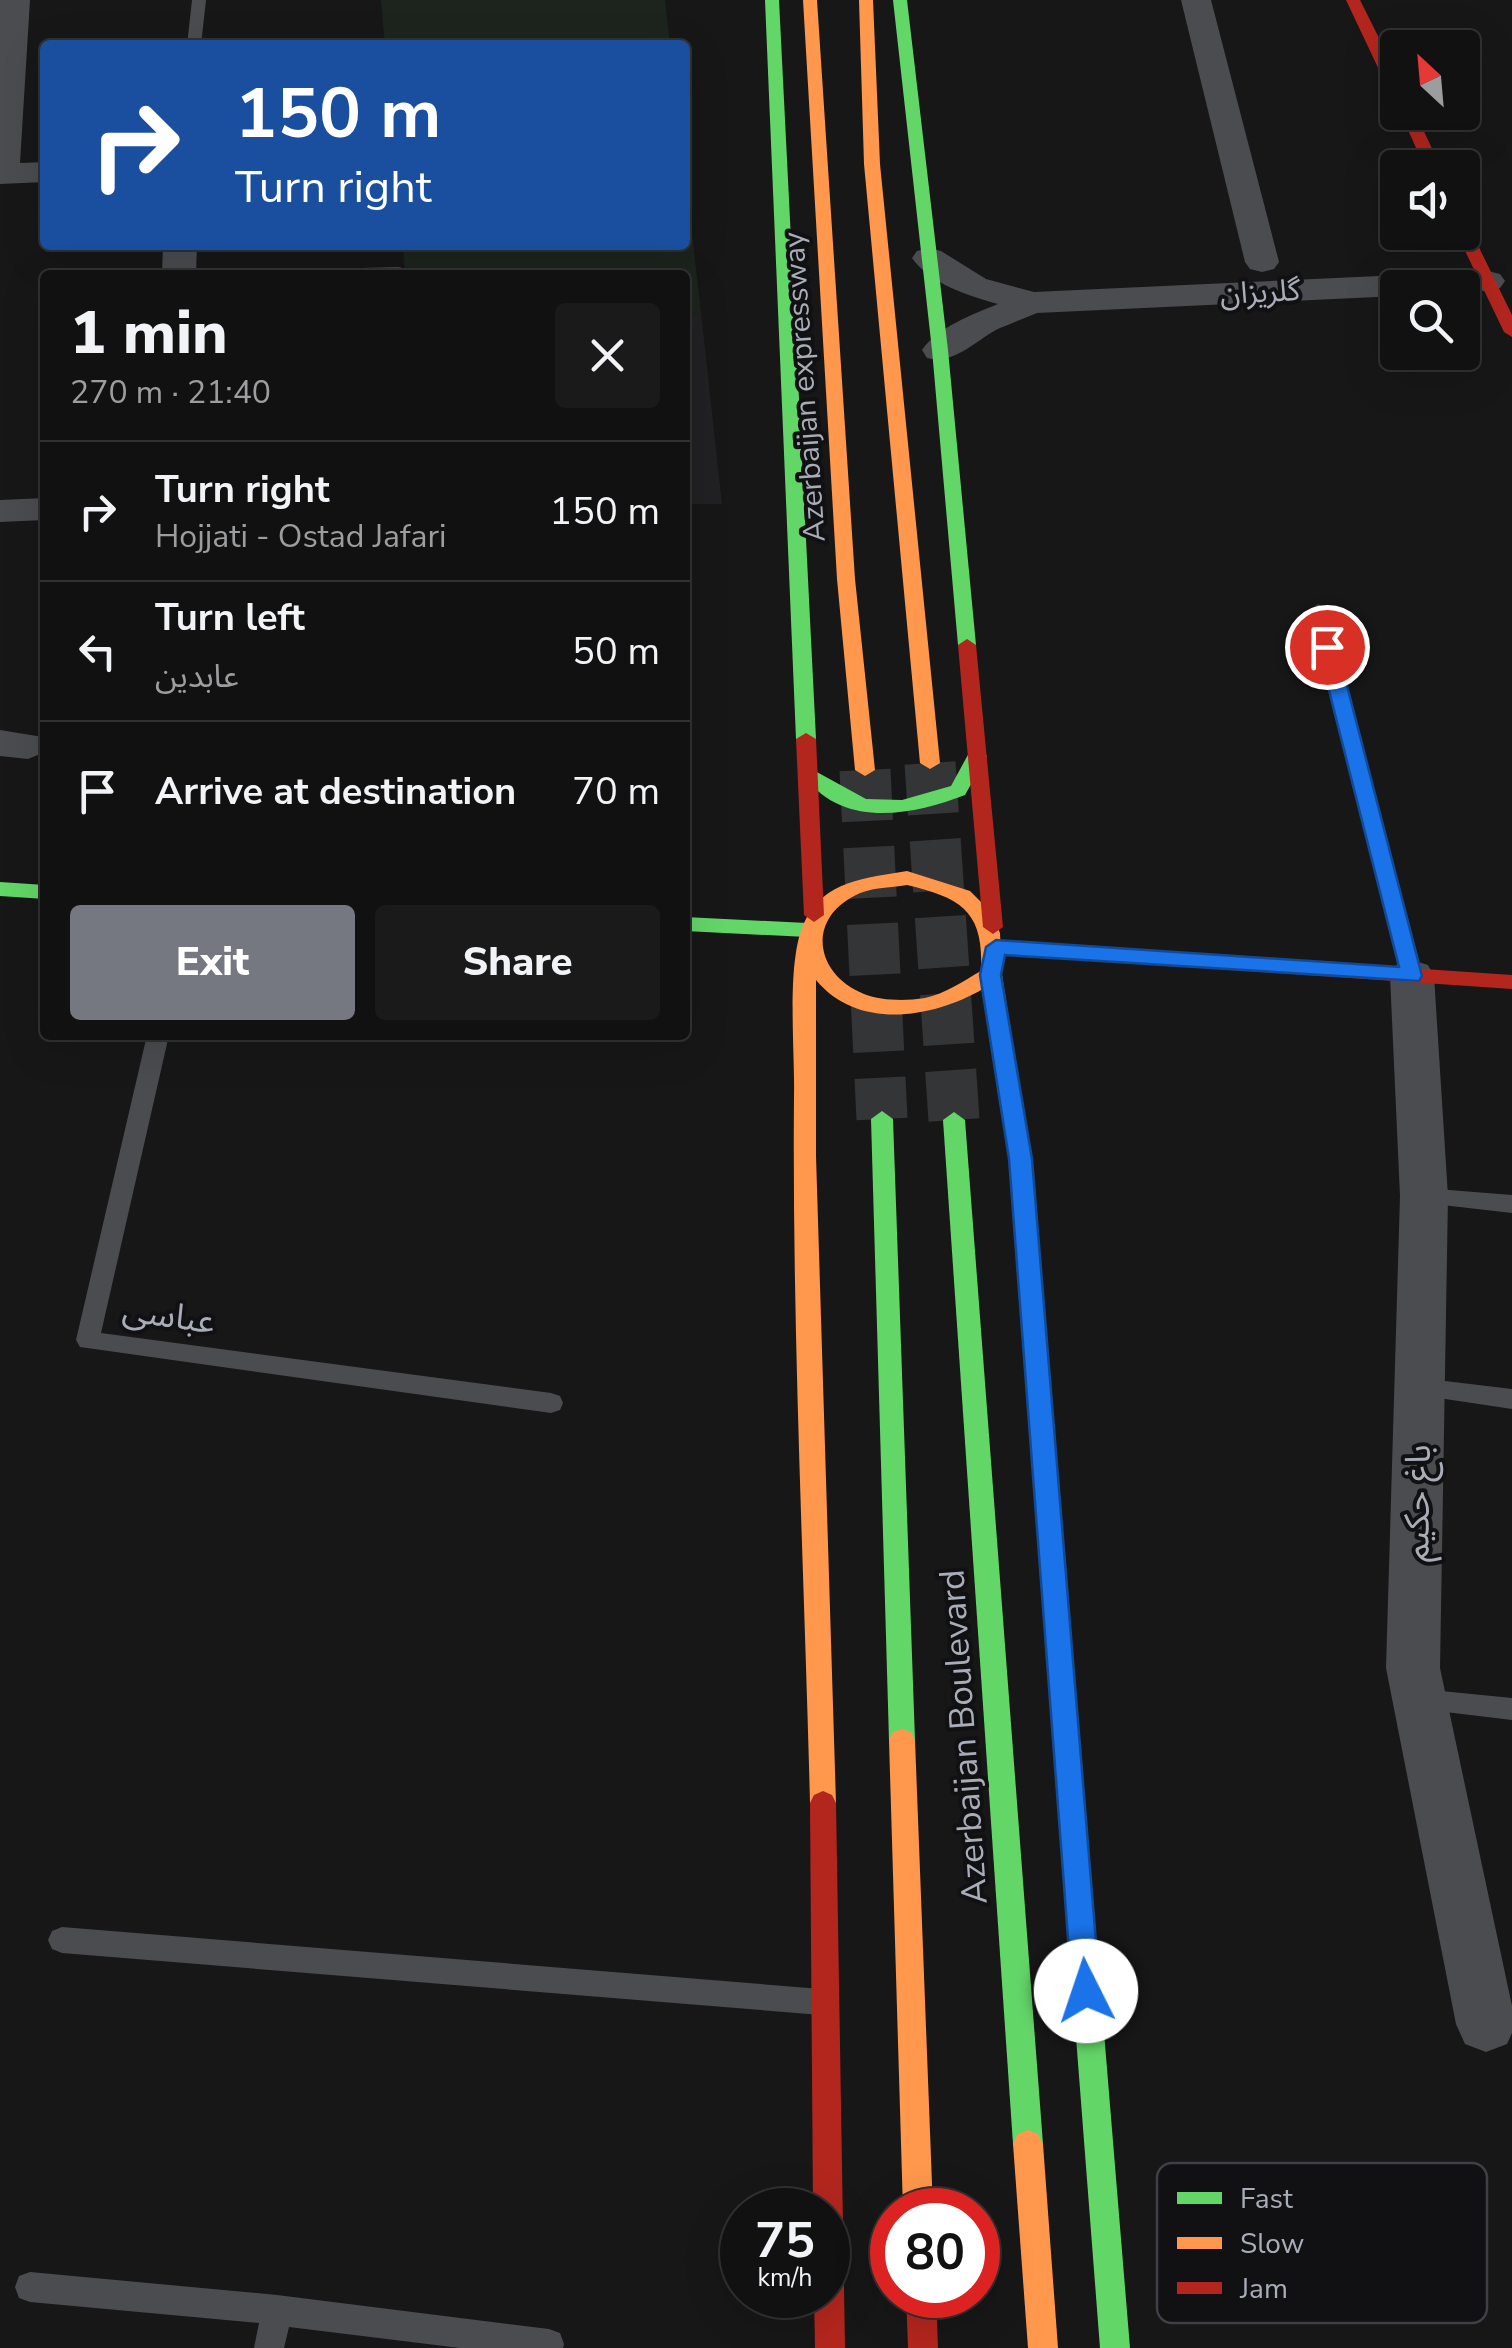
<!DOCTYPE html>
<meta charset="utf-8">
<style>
body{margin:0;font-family:"Nunito Sans","Noto Sans Arabic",sans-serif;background:#1a1a1a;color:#f1f3f6;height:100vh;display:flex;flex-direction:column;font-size:38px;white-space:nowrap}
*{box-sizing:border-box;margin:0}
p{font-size:32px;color:#9c9d9f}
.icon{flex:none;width:55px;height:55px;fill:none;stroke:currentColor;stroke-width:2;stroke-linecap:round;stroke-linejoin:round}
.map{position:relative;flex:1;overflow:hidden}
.drawer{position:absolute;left:40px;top:270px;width:650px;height:770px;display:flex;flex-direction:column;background:#111;border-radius:10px;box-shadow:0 10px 40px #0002,0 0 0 2px #303131}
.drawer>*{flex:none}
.top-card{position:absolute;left:40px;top:40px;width:650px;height:210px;border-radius:10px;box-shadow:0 10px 40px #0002,0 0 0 2px #303131;background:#1a4fa0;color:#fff;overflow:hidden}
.needle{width:65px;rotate:334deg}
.buttons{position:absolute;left:1380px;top:30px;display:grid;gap:20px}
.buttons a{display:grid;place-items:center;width:100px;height:100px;border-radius:10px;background:#111;box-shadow:0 10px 40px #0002,0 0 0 2px #303131;font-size:50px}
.speed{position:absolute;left:720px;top:2188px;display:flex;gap:20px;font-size:50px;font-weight:700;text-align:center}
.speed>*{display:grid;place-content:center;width:130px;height:130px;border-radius:50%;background:#111;box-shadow:0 10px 40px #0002,0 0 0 2px #303131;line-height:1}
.speed small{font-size:25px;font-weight:400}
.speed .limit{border:15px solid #d22;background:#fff;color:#111}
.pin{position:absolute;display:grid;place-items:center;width:85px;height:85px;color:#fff;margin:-42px;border:5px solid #fff;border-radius:50%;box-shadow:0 2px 10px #0007}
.me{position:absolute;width:110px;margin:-55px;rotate:356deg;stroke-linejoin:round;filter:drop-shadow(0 0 8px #0008)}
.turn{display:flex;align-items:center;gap:35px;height:210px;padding:0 30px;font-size:45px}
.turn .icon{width:130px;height:130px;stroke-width:2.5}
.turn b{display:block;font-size:70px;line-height:85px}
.round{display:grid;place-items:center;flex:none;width:105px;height:105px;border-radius:10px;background:#1a1a1a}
.summary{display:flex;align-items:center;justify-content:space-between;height:170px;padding:0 30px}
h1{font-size:60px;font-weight:800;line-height:75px}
.button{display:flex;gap:20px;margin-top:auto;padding:20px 30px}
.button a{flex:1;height:115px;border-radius:10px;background:#757880;color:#fff;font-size:40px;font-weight:800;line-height:115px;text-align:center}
.button a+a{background:#1a1a1a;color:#f1f3f6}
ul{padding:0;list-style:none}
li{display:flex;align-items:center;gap:30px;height:140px;padding:0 30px;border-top:2px solid #303131}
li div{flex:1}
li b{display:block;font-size:38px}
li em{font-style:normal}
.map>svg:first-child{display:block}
</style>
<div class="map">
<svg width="1512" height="2348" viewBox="0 0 1512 2348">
<rect width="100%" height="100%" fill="#171717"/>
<polygon fill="#212123" points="701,313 722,504 685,504 685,314"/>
<g fill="#1d241e">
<polygon points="381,0 665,0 670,45 385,45"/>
<polygon points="685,172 701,313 685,314 685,275 405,275 403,245 685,245"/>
</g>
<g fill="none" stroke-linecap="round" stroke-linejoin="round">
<g stroke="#343537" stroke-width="51" stroke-dasharray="51 26" stroke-linecap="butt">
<polyline points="930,763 954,1120"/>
<polyline points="865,770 882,1119"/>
</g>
<g fill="#4b4c50" fill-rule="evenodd">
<polygon points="192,0 206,0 201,45 187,45"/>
<polygon points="399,267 405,269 405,275 279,275 287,270"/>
<polygon points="1318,604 1327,610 1423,976 1412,983 1401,976 1309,610"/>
<polygon points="147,1035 169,1035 101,1333 551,1393 560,1396 563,1403 560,1410 551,1413 80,1347 76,1340"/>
<polygon points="1424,1188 1512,1195 1512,1213 1416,1202 1413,1196"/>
<polygon points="1420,1378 1512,1389 1512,1409 1412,1394 1408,1387 1412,1380"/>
<polygon points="1421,1689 1512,1698 1512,1720 1412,1708 1408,1700 1412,1692"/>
<polygon points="62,1927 821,1989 831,1993 835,2002 831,2011 821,2015 62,1953 52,1949 48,1940 52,1931"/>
<polygon points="30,2272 277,2295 549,2329 560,2333 564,2344 563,2348 460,2348 289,2327 284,2348 254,2348 259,2323 30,2302 19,2298 15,2287 19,2276"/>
</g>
<g fill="#4b4c50" fill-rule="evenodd">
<polygon points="0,0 30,0 20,163 45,162 45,182 0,184"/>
<polygon points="1181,0 1211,0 1279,262 1274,269 1262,272 1250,269 1245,262"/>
<polygon points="163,245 197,245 196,275 162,275"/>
<path d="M929 248 941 251 986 279 1034 292 1488 271 1500 274 1505 281 1500 288 1488 291 1398 288V296L1037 313C1025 318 1012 323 1000 328 975 340 956 365 927 358L922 350C938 327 973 314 998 304 969 296 930 284 912 258L917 251Z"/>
<polygon points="45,498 45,520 0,522 0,500"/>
<polygon points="0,730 43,737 45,752 28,759 0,756"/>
<polygon points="1412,960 1428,965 1434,976 1448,1196 1440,1668 1512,2006 1512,2033 1507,2044 1486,2052 1465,2044 1456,2024 1386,1668 1400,1196 1390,976 1396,965"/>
</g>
<g fill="#63d668" fill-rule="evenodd">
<polygon points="765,0 779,0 816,739 806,745 796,739"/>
<polygon points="893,0 907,0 948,350 976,645 967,651 958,645 932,350"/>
<path d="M977 750 987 756 965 795C913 815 844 829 805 777L815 771 866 799 902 800 951 786 970 751Z"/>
<polygon points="0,882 45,885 45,899 0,896"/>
<polygon points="685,917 807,923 817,930 807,937 685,931"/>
<polygon points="882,1111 893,1119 915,1740 911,1748 902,1751 893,1748 889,1740 871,1119"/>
<polygon points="954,1112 965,1120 1043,2144 1038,2154 1028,2158 1018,2154 1013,2144 943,1120"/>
<polygon points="1053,1561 1062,1564 1066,1571 1130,2348 1100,2348 1040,1571 1044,1564"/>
</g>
<g fill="#ff974d" fill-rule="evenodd">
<polygon points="803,0 817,0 855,579 875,770 865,776 855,770 837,579"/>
<polygon points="859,0 873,0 880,164 940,763 930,769 920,763 864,164"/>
<path d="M907 871 970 891 991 912 1000 933 1002 975 1031 1159 1066 1571 1062 1578 1053 1581 1044 1578 1040 1571 1009 1159 983 989C933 1018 858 1031 816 980V1156L836 1803 832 1811 823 1815 814 1811 810 1803C804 1567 792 1331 794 1095 795 1049 786 962 804 923 823 880 867 878 907 871ZM907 885C962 898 984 912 981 971 963 981 945 994 925 998 905 1001 882 1001 864 994 816 975 806 921 854 896 870 887 890 888 907 885Z"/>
<polygon points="902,1729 911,1732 915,1740 933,2210 903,2210 889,1740 893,1732"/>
<polygon points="1028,2130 1038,2134 1043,2144 1058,2348 1028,2348 1013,2144 1018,2134"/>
</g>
<g fill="#b3261e" fill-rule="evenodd">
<polygon points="1346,0 1360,0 1398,76 1398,97 1390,93"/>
<polygon points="1400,112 1415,112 1441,168 1425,168"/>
<polygon points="1462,224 1470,229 1512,315 1512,337 1504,332 1456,232 1462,232"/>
<polygon points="967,639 976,645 1003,927 993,934 983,927 958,645"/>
<polygon points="806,733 816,739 824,915 814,922 804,915 796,739"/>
<polygon points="997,940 1512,975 1512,989 997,954 987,947"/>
<polygon points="823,1791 832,1795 836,1803 845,2348 815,2348 814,2295 828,2295 828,2210 813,2210 810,1803 814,1795"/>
<polygon points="906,2295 936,2295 938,2348 908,2348"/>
</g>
</g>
<polygon fill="#1a73e8" stroke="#114b97" stroke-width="2.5" points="1327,641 1337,647 1422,976 1419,981 1005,955 1001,975 1032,1159 1100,1991 1096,2001 1086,2004 1076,2001 1072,1991 1009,1159 980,975 986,947 996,940 1399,967 1318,647"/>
<g text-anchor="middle" stroke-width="8" stroke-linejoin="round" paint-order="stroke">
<g font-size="30" fill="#a8adb8" stroke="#111113">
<text transform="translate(1260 292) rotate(-3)" y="10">گلریزان</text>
<text transform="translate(804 387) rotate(-94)" y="10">Azerbaijan expressway</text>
</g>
<g font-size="35" fill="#a8adb8" stroke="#111113">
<text transform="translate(169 1315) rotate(8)" y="12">عباسی</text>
<text transform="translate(1417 1503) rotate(-89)" y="12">باغ حکیم</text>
<text transform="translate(963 1737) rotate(-94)" y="12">Azerbaijan Boulevard</text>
</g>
</g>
<rect x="1157" y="2163" width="330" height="160" rx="15" fill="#111113" stroke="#3e4045" stroke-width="2.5"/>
<rect x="1177" y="2192" width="45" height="12" fill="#63d668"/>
<rect x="1177" y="2237" width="45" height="12" fill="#ff974d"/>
<rect x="1177" y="2282" width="45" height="12" fill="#b3261e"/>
<g font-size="28" fill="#a8adb8">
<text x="1240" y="2208">Fast</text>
<text x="1240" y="2253">Slow</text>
<text x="1240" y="2298">Jam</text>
</g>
</svg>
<div class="buttons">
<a><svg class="needle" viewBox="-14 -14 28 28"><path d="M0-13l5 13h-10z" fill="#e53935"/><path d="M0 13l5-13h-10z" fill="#9c9d9f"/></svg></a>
<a><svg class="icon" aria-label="sound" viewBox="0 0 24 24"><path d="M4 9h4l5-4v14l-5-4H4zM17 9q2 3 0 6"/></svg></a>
<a><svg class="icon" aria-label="search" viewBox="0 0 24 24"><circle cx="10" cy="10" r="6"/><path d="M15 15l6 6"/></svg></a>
</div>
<div class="speed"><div>75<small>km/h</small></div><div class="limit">80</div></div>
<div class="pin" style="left:1327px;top:647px;background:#d93025"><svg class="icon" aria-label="arrive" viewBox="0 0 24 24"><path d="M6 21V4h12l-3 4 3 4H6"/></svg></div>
<svg class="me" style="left:1086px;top:1991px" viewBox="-20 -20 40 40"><circle r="19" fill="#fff"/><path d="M0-13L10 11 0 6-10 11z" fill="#1a73e8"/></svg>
<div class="top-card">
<div class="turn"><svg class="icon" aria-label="right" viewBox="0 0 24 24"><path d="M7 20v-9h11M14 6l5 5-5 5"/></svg><div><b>150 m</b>Turn right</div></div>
</div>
<section class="drawer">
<div class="summary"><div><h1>1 min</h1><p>270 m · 21:40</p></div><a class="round"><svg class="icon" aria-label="close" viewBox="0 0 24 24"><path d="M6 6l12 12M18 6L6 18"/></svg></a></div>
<ul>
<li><svg class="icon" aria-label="right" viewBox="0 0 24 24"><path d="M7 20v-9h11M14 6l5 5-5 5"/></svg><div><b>Turn right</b><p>Hojjati - Ostad Jafari</p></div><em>150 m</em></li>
<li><svg class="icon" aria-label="left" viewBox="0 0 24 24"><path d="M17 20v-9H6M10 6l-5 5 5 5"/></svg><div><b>Turn left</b><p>عابدین</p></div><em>50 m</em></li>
<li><svg class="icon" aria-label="arrive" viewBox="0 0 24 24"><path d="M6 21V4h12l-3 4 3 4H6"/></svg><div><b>Arrive at destination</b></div><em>70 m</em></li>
</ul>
<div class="button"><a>Exit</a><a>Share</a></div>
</section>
</div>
